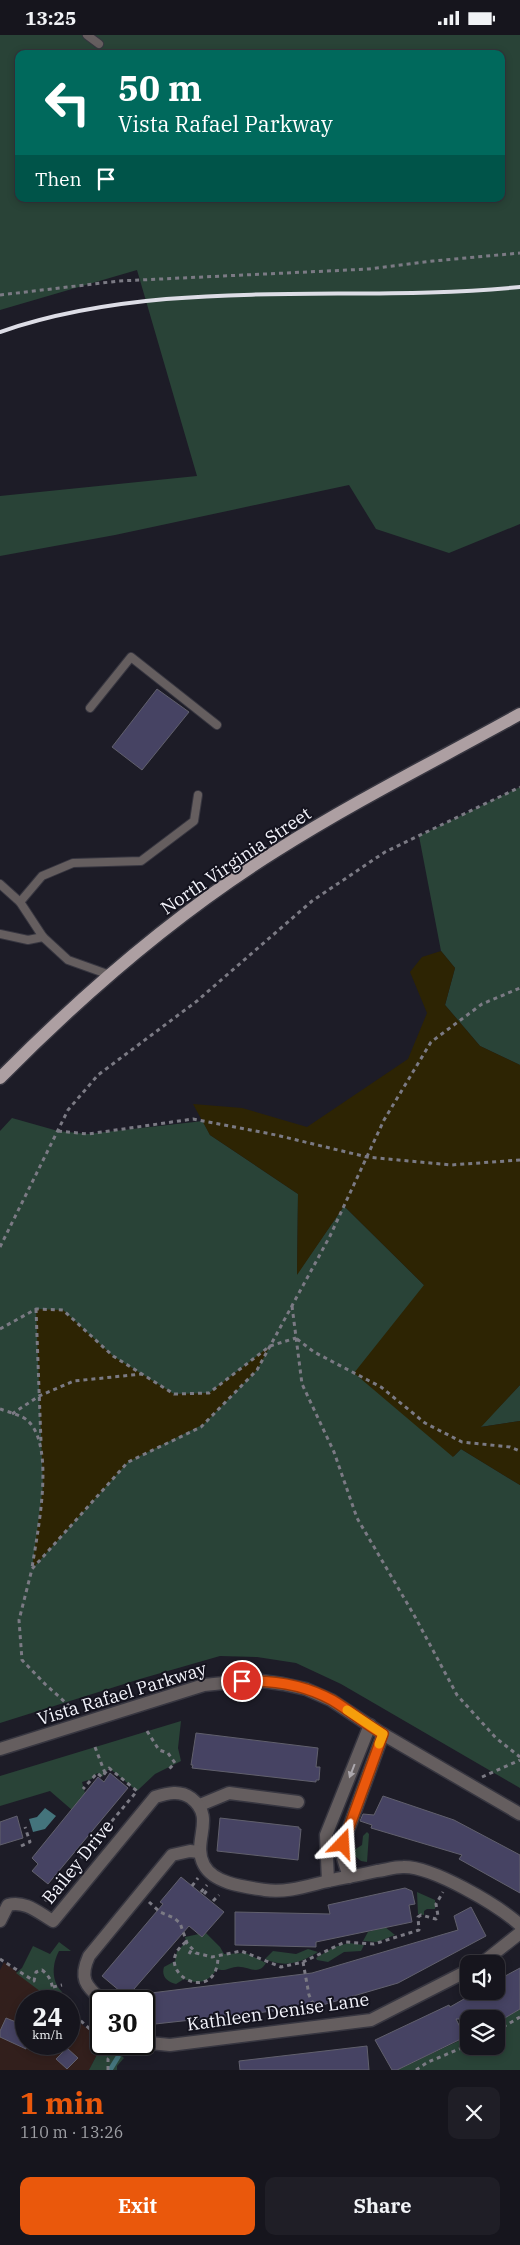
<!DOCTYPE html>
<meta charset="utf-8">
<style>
body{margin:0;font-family:"IBM Plex Serif",serif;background:#1f1e26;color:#f1f3f6;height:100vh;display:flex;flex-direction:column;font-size:19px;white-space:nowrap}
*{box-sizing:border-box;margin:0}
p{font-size:16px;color:#9e9fa4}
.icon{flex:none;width:28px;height:28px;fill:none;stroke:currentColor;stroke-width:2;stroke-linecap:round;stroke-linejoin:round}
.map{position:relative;height:2035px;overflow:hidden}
.side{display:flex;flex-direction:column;background:#16151d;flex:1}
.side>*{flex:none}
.banner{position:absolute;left:15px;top:15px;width:490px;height:152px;border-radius:10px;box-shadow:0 2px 8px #0003,0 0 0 1px #35343b;background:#00695c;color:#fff;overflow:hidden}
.fabs{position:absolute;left:460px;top:1920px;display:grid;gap:10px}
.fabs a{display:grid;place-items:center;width:45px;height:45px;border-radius:10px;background:#16151d;box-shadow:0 2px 8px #0003,0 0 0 1px #35343b;font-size:25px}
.speed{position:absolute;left:15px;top:1955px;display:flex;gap:10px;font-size:25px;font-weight:700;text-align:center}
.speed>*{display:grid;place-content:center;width:65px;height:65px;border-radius:50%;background:#16151d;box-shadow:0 2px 8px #0003,0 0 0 1px #35343b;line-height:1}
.speed small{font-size:12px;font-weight:400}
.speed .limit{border:2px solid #111;border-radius:8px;background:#fff;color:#111}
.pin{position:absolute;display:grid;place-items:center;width:42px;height:42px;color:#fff;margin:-21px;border:2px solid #fff;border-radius:50%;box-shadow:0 1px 5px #0007}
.me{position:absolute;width:55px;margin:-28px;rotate:20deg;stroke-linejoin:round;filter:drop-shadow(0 0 4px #0008)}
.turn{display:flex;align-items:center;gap:18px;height:105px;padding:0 20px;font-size:22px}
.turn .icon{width:65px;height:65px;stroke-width:2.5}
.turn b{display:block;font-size:35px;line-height:42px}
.then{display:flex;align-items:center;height:48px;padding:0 20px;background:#0003;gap:10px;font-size:19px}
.round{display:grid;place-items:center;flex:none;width:52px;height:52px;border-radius:10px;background:#1f1e26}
.overview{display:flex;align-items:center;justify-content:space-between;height:85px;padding:0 20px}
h1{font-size:30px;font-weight:700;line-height:38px;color:#ea580c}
.action{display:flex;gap:10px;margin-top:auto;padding:10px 20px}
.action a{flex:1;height:58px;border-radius:10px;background:#ea580c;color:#fff;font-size:20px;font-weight:700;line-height:58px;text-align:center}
.action a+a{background:#1f1e26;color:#f1f3f6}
.status{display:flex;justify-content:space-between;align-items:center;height:35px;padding:0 25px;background:#16151d;direction:ltr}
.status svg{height:14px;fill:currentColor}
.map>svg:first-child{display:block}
</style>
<div class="status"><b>13:25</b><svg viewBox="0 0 49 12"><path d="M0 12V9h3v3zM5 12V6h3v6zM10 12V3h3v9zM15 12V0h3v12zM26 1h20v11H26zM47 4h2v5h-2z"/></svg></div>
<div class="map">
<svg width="520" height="2035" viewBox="0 0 520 2035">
<rect width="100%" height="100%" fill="#1d1c27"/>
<polygon fill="#321f1c" points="4,1927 53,1966 26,1966 26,2009 69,2009 69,1979 90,1996 100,2014 89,2035 0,2035 0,1935"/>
<g fill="#294337" fill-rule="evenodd">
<path d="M0 0H520V489L449 518 376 494 349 450 115 500 0 521V461L197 441 137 235 0 275ZM19 19H501V164H19Z"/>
<polygon points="520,752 520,1030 480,1011 445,970 455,933 441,916 419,801"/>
<polygon points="12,1083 58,1096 88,1099 203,1086 210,1100 298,1159 297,1239 344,1171 424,1250 454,1421 461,1414 520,1450 520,1753 341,1649 296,1628 257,1622 220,1621 140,1644 0,1688 0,1096"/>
<polygon points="520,1350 520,1386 480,1392"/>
<polygon points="181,1686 178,1713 181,1726 155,1739 137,1756 109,1733 102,1742 97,1738 92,1744 82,1747 85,1758 91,1764 72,1775 50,1756 0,1771 0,1741"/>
<polygon points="367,1797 369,1799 367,1827 361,1826 355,1821 354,1815 362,1810 363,1801"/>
<polygon points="417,1857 435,1865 435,1874 427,1874 424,1876 424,1880 418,1879"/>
<polygon points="385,1892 395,1900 377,1907 363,1906 368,1897"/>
<path d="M206 1898 220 1912 224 1919 246 1918 266 1928C258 1942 247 1930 236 1932 228 1933 225 1937 217 1934 209 1947 198 1950 184 1944L176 1949C167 1947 161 1941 164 1932L175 1926 177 1916 186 1907 185 1902 199 1899 202 1902Z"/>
<path d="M59 1907 71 1916H59C52 1929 51 1946 62 1957L53 1966 16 1938 22 1933 33 1911 50 1919Z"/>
<polygon points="349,1908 364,1910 361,1916 344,1917 328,1927 317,1925 316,1923 334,1912"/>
<path d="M308 1914 318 1917C301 1928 284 1933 265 1924L273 1916 296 1919Z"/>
<polygon points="520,1974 520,2035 397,2035 469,2001 469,2011 496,2011 496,1988"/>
<polygon points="90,1996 101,2003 101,2009 109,2009 124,2023 117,2031 117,2035 89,2035 100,2014"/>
</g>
<g fill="#2d2403">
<polygon points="441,916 455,933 445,970 480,1011 520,1030 520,1350 481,1392 520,1386 520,1450 461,1414 453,1422 354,1338 424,1250 344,1171 297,1240 298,1159 210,1100 193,1069 242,1073 307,1092 408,1024 427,978 410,937 422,922"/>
<polygon points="36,1274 63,1275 113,1321 174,1359 209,1358 270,1311 257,1335 204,1389 128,1427 32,1534 43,1451"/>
</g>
<polygon fill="#44747c" points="45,1773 56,1781 45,1794 33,1797 29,1784 37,1782"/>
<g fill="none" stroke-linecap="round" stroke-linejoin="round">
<polyline stroke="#44747c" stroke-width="5" points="110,2035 118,2022"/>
</g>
<g fill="#464363" stroke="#61606d">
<polygon points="157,654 189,677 142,735 112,712"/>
<polygon points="196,1698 318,1713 316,1732 320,1732 319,1745 316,1745 316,1747 192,1733 193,1730 191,1730"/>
<polygon points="110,1738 128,1753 48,1849 32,1836 38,1829 32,1823 98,1742 104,1747"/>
<polygon points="383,1761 454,1785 520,1820 520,1858 459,1824 462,1820 371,1793 372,1790 360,1786 363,1779 374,1780"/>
<polygon points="17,1781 23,1803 0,1810 0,1787"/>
<polygon points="220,1783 299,1792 299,1794 301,1794 298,1825 217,1816"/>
<polygon points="181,1842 224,1877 202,1902 189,1891 127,1962 102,1941 163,1869 160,1867"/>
<polygon points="405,1853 412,1856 415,1869 409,1870 412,1887 316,1907 316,1912 235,1910 235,1877 330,1879 328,1870"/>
<polygon points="471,1872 486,1901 398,1948 319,1971 155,1989 151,1958 312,1938 458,1895 454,1881"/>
<polygon points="520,1933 520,1974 503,1984 456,1984 465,2002 397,2035 392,2035 375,2005 449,1970 450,1972 478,1956 496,1956 496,1946"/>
<polygon points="26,1964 26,2014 0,2002 0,1996 6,1983 16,1987"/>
<polygon points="367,2011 369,2035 240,2035 239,2026"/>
<polygon points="67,2013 78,2023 67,2034 56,2024"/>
</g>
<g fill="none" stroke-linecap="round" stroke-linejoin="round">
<g stroke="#373640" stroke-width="10">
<g id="service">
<polyline points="87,0 99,9"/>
<polyline points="90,673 131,622 217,690"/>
<polyline points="0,849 20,867"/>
<polyline points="0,899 28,905 43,902"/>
<polyline points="110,940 68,925 43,902 20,867 42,841 73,828 141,826 194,786 198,760"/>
</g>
</g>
<g stroke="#373640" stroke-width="15">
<g id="minor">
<polyline points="0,1714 204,1650 254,1645 283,1649 306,1654 331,1665 381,1698 520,1779"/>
<polyline points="200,1770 229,1758 298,1767"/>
<polyline points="349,1842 343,1823 343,1809 383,1699"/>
<polyline points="328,1846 326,1800 370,1690"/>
<path d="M0 1886 8 1870C25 1865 39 1878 53 1886L155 1762C168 1758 180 1755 191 1763 217 1783 191 1806 204 1830 214 1849 246 1852 265 1855 287 1858 307 1851 328 1846 344 1842 361 1840 377 1836 385 1835 394 1832 403 1832 432 1831 498 1870 520 1890"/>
<polyline points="481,1929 520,1898"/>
<path d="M103 1966C85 1951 79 1943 89 1921L172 1820 190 1816 199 1817"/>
<polyline points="144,2003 150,2008 170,2010 371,1985 469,1935"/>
</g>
</g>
<g stroke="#373640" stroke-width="15">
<path id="primary" d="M0 1043C84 958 175 879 276 816 355 766 439 724 520 679"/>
</g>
<g stroke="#7b7a84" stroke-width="3" stroke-dasharray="4 4" stroke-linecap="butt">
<polyline points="0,260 119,246 369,234 433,226 520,218"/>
<polyline points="58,1096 88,1099 193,1084 276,1100 367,1122 451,1130 520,1125"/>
<polyline points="0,1212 68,1075 98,1040 197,966 312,866 385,817 520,752"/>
<polyline points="292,1271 302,1349 334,1417 357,1483 414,1580 457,1660 496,1703 520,1722"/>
<polyline points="36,1274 41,1407"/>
<polyline points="0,1294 36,1274 63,1275 113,1321 174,1359 209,1358 270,1311 296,1303"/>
<polyline points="297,1304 314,1317 381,1352 425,1388 462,1407 510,1412 520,1416"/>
<path d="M0 1374C8 1377 22 1380 28 1386 56 1412 37 1499 32 1533"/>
<polyline points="12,1379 39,1361 74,1346 142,1339"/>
<polyline points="76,1677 45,1649 22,1625 19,1585 32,1534 128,1427 201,1392 257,1335 330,1201 384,1085 431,1007 482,969 520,953"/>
<polyline points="147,1696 159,1715 168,1718 175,1728 169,1734"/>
<polyline points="95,1712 105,1738"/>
<polyline points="482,1742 520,1725"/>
<polyline points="21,1811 30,1807 25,1792"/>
<polyline points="192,1851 198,1843"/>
<polyline points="201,1857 207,1850"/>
<polyline points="204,1859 209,1853"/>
<polyline points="45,1866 137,1756 109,1733 102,1742 97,1738 83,1754"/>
<polyline points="213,1866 219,1860"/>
<polyline points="149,1867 160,1877 174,1883 180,1888 187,1908 196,1918 212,1922 241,1916 281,1932 303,1927 345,1907 374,1909 419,1895 418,1882 421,1880 436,1884 438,1881 436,1869 443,1857"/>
<path d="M186 1907C147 1936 218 1974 218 1921"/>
<polyline points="189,1919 192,1914"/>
<path d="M0 1924 34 1946 36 1937 42 1935C52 1943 53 1951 53 1963L56 1966"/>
<polyline points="303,1927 309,1960 314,1971"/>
<polyline points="53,1952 62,1950"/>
<polyline points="69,1975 93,1997 101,2008"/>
<polyline points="496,1996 520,1982"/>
<polyline points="102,2009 108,2023"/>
<polyline points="108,2035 108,2024 120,2009"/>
<polyline points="416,2035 428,2027 469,2010"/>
</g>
<use href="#service" stroke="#655e5f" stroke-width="8"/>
<use href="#minor" stroke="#655e5f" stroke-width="12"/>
<use href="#primary" stroke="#ad9fa2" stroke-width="12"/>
<path stroke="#dddde6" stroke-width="4" d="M0 297C165 240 349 269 520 252"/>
</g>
<defs><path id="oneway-solid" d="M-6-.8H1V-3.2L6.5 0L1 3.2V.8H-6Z" transform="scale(1.25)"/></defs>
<use fill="#aca8ad" href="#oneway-solid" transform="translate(352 1736) rotate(111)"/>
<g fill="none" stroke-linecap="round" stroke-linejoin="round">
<g stroke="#983908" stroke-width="12">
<path id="route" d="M242 1646C272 1645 305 1650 332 1665 349 1675 365 1689 383 1699L343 1809"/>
</g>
<use href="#route" stroke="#ea580c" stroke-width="9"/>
<polyline stroke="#f59e0b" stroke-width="9" points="347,1675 383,1699 379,1709"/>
</g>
<g text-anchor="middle" stroke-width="4" stroke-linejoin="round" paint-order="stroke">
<g font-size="18" fill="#f3f3fb" stroke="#14131e">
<text transform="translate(236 826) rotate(-34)" y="6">North Virginia Street</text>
<text transform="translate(122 1659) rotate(-17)" y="6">Vista Rafael Parkway</text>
<text transform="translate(78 1827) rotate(-51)" y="6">Bailey Drive</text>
<text transform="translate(278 1977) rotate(-8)" y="6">Kathleen Denise Lane</text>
</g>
</g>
</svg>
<div class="fabs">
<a><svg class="icon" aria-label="sound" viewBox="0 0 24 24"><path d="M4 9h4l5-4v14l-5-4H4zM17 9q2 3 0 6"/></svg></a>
<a><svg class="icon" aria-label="layers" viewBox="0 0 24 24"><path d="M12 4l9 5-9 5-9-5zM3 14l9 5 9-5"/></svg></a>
</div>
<div class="speed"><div>24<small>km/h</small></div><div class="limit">30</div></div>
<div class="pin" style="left:242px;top:1646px;background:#d93025"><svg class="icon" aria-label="arrive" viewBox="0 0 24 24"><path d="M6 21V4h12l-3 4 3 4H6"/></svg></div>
<svg class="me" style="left:343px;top:1809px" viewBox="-20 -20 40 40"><path d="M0-17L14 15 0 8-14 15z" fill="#ea580c" stroke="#fff" stroke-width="4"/></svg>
<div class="banner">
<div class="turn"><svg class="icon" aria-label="left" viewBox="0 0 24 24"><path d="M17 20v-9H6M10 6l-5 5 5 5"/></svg><div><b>50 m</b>Vista Rafael Parkway</div></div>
<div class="then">Then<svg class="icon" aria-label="arrive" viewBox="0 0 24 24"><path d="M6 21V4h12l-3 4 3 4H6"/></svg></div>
</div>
</div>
<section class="side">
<div class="overview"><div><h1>1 min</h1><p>110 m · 13:26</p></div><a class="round"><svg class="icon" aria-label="close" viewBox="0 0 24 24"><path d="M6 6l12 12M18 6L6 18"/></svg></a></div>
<div class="action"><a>Exit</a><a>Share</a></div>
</section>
